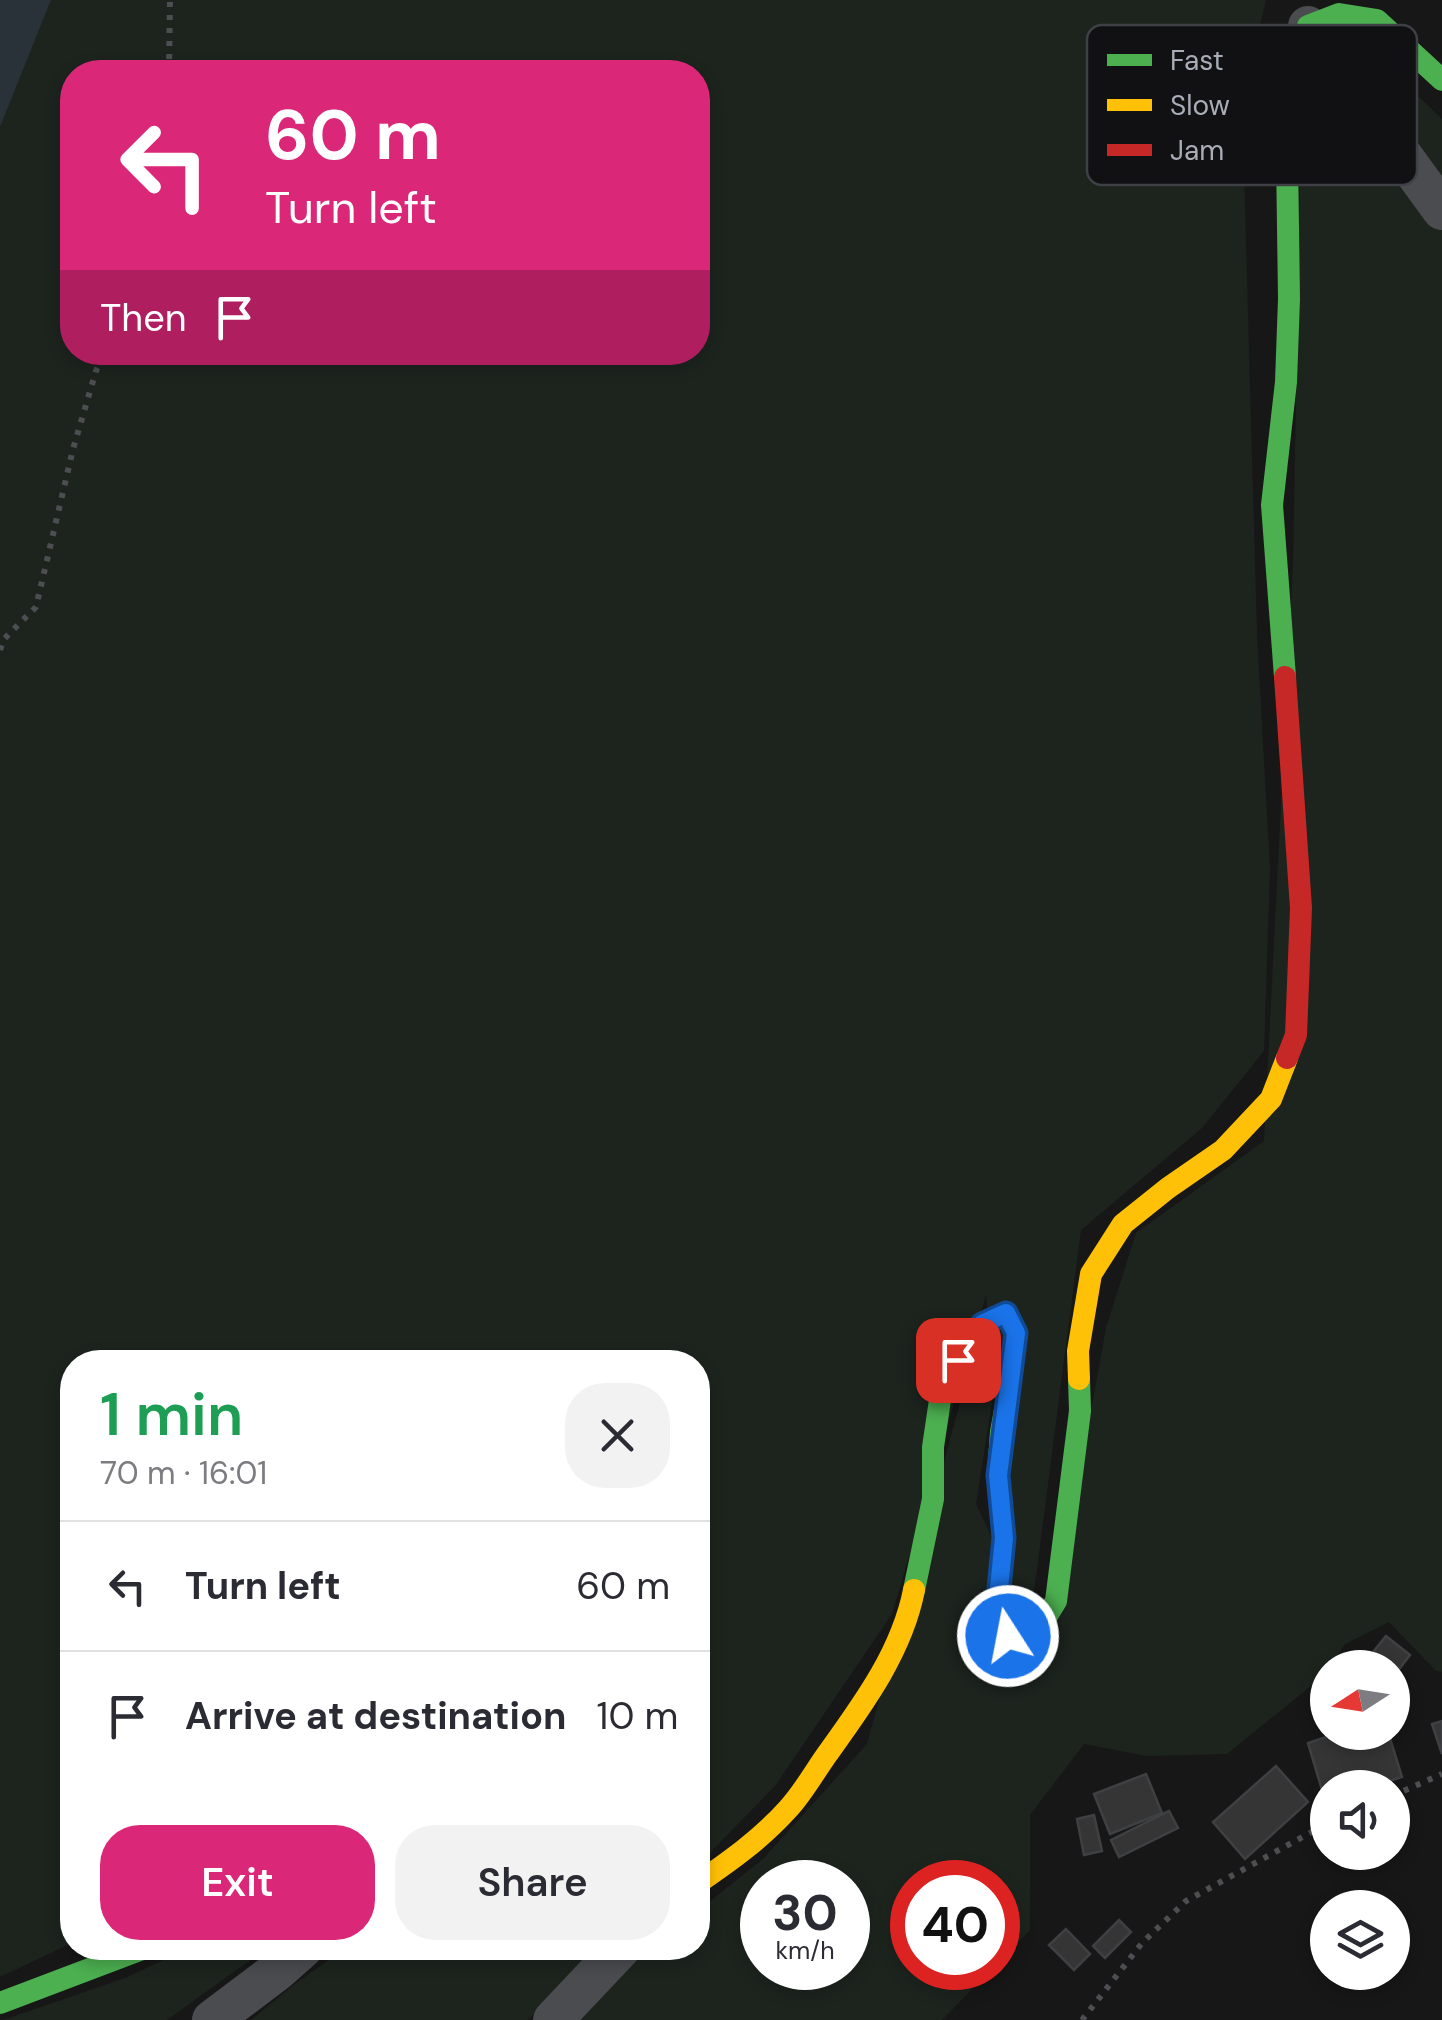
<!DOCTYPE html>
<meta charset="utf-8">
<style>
body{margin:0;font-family:"DM Sans",sans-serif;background:#f2f2f3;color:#2b2b33;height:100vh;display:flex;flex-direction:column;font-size:38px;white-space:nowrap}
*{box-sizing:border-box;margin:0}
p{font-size:32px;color:#7c7c81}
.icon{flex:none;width:55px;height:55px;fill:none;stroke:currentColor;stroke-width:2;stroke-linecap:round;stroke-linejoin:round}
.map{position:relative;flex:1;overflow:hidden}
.side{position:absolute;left:60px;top:1350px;width:650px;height:610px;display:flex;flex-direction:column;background:#fff;border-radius:40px;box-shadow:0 5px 15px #0003}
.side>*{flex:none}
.top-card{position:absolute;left:60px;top:60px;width:650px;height:305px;border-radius:40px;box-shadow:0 5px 15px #0003;background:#db2777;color:#fff;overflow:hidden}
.needle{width:65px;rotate:258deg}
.fabs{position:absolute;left:1310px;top:1650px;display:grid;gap:20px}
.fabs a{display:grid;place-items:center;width:100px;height:100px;border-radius:50%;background:#fff;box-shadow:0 5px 15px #0003;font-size:50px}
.speed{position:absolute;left:740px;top:1860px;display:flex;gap:20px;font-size:50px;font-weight:700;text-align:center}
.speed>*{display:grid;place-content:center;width:130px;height:130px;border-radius:50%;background:#fff;box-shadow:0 5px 15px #0003;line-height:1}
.speed small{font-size:25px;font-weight:400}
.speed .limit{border:15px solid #d22;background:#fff;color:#111}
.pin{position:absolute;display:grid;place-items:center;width:85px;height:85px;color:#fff;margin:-42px;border-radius:20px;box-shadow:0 5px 15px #0006}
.me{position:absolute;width:110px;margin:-55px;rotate:349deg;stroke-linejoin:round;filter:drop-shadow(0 0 8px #0008)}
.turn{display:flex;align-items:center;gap:35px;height:210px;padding:0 40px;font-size:45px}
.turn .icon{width:130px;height:130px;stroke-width:2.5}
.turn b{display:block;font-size:70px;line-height:85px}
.then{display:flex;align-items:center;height:95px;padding:0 40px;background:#0003;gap:20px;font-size:38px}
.round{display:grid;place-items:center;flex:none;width:105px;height:105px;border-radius:40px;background:#f2f2f3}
.head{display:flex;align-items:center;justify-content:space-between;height:170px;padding:0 40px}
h1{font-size:60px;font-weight:600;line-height:75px;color:#1e9e55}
.action{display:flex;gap:20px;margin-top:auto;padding:20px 40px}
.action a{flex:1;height:115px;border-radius:40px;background:#db2777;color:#fff;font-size:40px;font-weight:600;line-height:115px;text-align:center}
.action a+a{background:#f2f2f3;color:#2b2b33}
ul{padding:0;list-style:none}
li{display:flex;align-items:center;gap:30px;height:130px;padding:0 40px;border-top:2px solid #e1e1e2}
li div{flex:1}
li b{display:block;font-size:38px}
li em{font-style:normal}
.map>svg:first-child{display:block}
</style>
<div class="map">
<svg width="1442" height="2020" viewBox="0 0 1442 2020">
<rect width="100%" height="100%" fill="#171717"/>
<g fill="#1d241e" fill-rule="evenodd">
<path d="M51 0H1266L1242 101 1257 635 1270 868 1264 1051 1202 1128 1081 1230 1031 1615 1014 1609 986 1295 892 1614 775 1786 698 1865V1362H72V1943L0 1977V127ZM72 72H698V352H72Z"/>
<path d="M1356 43 1398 77 1442 119V1672L1436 1671 1389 1622 1345 1644 1322 1677 1227 1754 1147 1756 1084 1744 1030 1815V1930L998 1963V1882H912V1968H993L942 2020H574L627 1967 652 1948H698V1911L763 1859 867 1744 963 1392 998 1364 976 1504 1047 1654 1106 1328 1136 1233 1264 1141 1293 567 1301 115 1319 60ZM762 1882H848V1968H762Z"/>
<polygon points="189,1948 267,1948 167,2020 3,2020 125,1978"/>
<polygon points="346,1948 596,1948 528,2020 251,2020 296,1983"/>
</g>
<polygon fill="#2a3239" points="0,0 51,0 0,127"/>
<g fill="#353536" stroke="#3f4043" stroke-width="2.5">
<polygon points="1386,1636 1410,1655 1393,1677 1392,1668 1382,1668 1369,1657"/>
<polygon points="1442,1721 1442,1754 1432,1724"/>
<polygon points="1341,1732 1388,1732 1402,1777 1367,1788 1328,1788 1328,1800 1325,1800 1308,1743"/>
<polygon points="1276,1766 1308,1802 1245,1859 1213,1822"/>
<polygon points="1146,1774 1162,1813 1110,1834 1094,1794"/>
<polygon points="1169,1811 1178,1828 1119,1857 1111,1840"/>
<polygon points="1094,1815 1102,1851 1084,1855 1077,1819"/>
<polygon points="1119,1920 1131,1932 1105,1958 1093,1946"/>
<polygon points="1066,1929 1090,1954 1074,1970 1049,1945"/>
</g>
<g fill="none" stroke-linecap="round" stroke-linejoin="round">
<g stroke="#4d4e52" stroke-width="6" stroke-dasharray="5 8" stroke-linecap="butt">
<polyline points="169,72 170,0"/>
<polyline points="0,650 4,639 36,607 73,449 96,371 105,352"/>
<polyline points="1392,1796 1442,1774"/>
<polyline points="1082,2020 1142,1943 1186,1901 1328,1823"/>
</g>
<g stroke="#4b4c50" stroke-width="40">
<polyline points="1308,26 1442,210"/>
<polyline points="212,2020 277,1971 303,1948"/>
<polyline points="553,2020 621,1948"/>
</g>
<g stroke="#4caf50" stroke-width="22">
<polyline points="1285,677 1272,505 1286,382 1289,299 1287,154 1308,26 1339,14 1377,20 1442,80"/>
<polyline points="914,1590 933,1499 933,1447 940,1400 958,1360 982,1324 1006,1313 1016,1333 1012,1372 1001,1432 998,1475 1004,1538 998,1597 1008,1636 1037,1632 1056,1601 1080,1411 1079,1379"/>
<polyline points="0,2003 145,1948"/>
</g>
<g stroke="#ffc107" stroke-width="22">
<polyline points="1079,1379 1078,1351 1091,1274 1123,1224 1168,1188 1223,1150 1271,1099 1287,1058"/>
<path d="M698 1883C730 1861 761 1839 788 1809 803 1793 815 1771 828 1753 864 1703 902 1651 914 1590"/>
</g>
<polyline stroke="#c62828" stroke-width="22" points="1285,677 1301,908 1296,1035 1287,1058"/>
</g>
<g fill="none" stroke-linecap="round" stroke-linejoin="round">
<g stroke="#114b97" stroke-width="25">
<polyline id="route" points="958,1360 982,1324 1006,1313 1016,1333 998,1475 1004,1538 998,1598 1008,1636"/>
</g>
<use href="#route" stroke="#1a73e8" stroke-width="18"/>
</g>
<rect x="1087" y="25" width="330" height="160" rx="15" fill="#111113" stroke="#3e4045" stroke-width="2.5"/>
<rect x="1107" y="54" width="45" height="12" fill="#4caf50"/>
<rect x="1107" y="99" width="45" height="12" fill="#ffc107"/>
<rect x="1107" y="144" width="45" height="12" fill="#c62828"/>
<g font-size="28" fill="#a8adb8">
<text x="1170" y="70">Fast</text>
<text x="1170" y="115">Slow</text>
<text x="1170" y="160">Jam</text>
</g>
</svg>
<div class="fabs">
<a><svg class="needle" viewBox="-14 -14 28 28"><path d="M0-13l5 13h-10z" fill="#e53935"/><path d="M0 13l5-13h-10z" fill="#7c7c81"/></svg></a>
<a><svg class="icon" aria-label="sound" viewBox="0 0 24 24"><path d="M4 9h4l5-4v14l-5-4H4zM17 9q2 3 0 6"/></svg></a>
<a><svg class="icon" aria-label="layers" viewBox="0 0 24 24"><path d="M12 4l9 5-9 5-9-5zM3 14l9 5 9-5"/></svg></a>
</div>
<div class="speed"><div>30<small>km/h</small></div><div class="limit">40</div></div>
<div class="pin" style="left:958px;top:1360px;background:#d93025"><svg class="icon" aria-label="arrive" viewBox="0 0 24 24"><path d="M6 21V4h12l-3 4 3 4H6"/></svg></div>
<svg class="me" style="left:1008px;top:1636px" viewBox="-20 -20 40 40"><circle r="17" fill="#1a73e8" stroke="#fff" stroke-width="3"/><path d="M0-11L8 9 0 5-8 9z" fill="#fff"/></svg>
<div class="top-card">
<div class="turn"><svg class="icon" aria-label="left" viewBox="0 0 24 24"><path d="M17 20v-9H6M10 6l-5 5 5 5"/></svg><div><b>60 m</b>Turn left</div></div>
<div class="then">Then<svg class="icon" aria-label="arrive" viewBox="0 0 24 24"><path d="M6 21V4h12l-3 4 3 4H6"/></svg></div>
</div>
<section class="side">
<div class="head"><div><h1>1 min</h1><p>70 m · 16:01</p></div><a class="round"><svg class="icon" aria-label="close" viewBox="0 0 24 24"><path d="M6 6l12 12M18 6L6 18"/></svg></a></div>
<ul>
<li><svg class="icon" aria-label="left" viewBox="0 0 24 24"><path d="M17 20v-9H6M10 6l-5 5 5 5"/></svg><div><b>Turn left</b></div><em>60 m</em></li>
<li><svg class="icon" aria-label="arrive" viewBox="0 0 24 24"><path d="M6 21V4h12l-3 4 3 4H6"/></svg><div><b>Arrive at destination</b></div><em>10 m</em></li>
</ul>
<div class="action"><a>Exit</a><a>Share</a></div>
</section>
</div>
